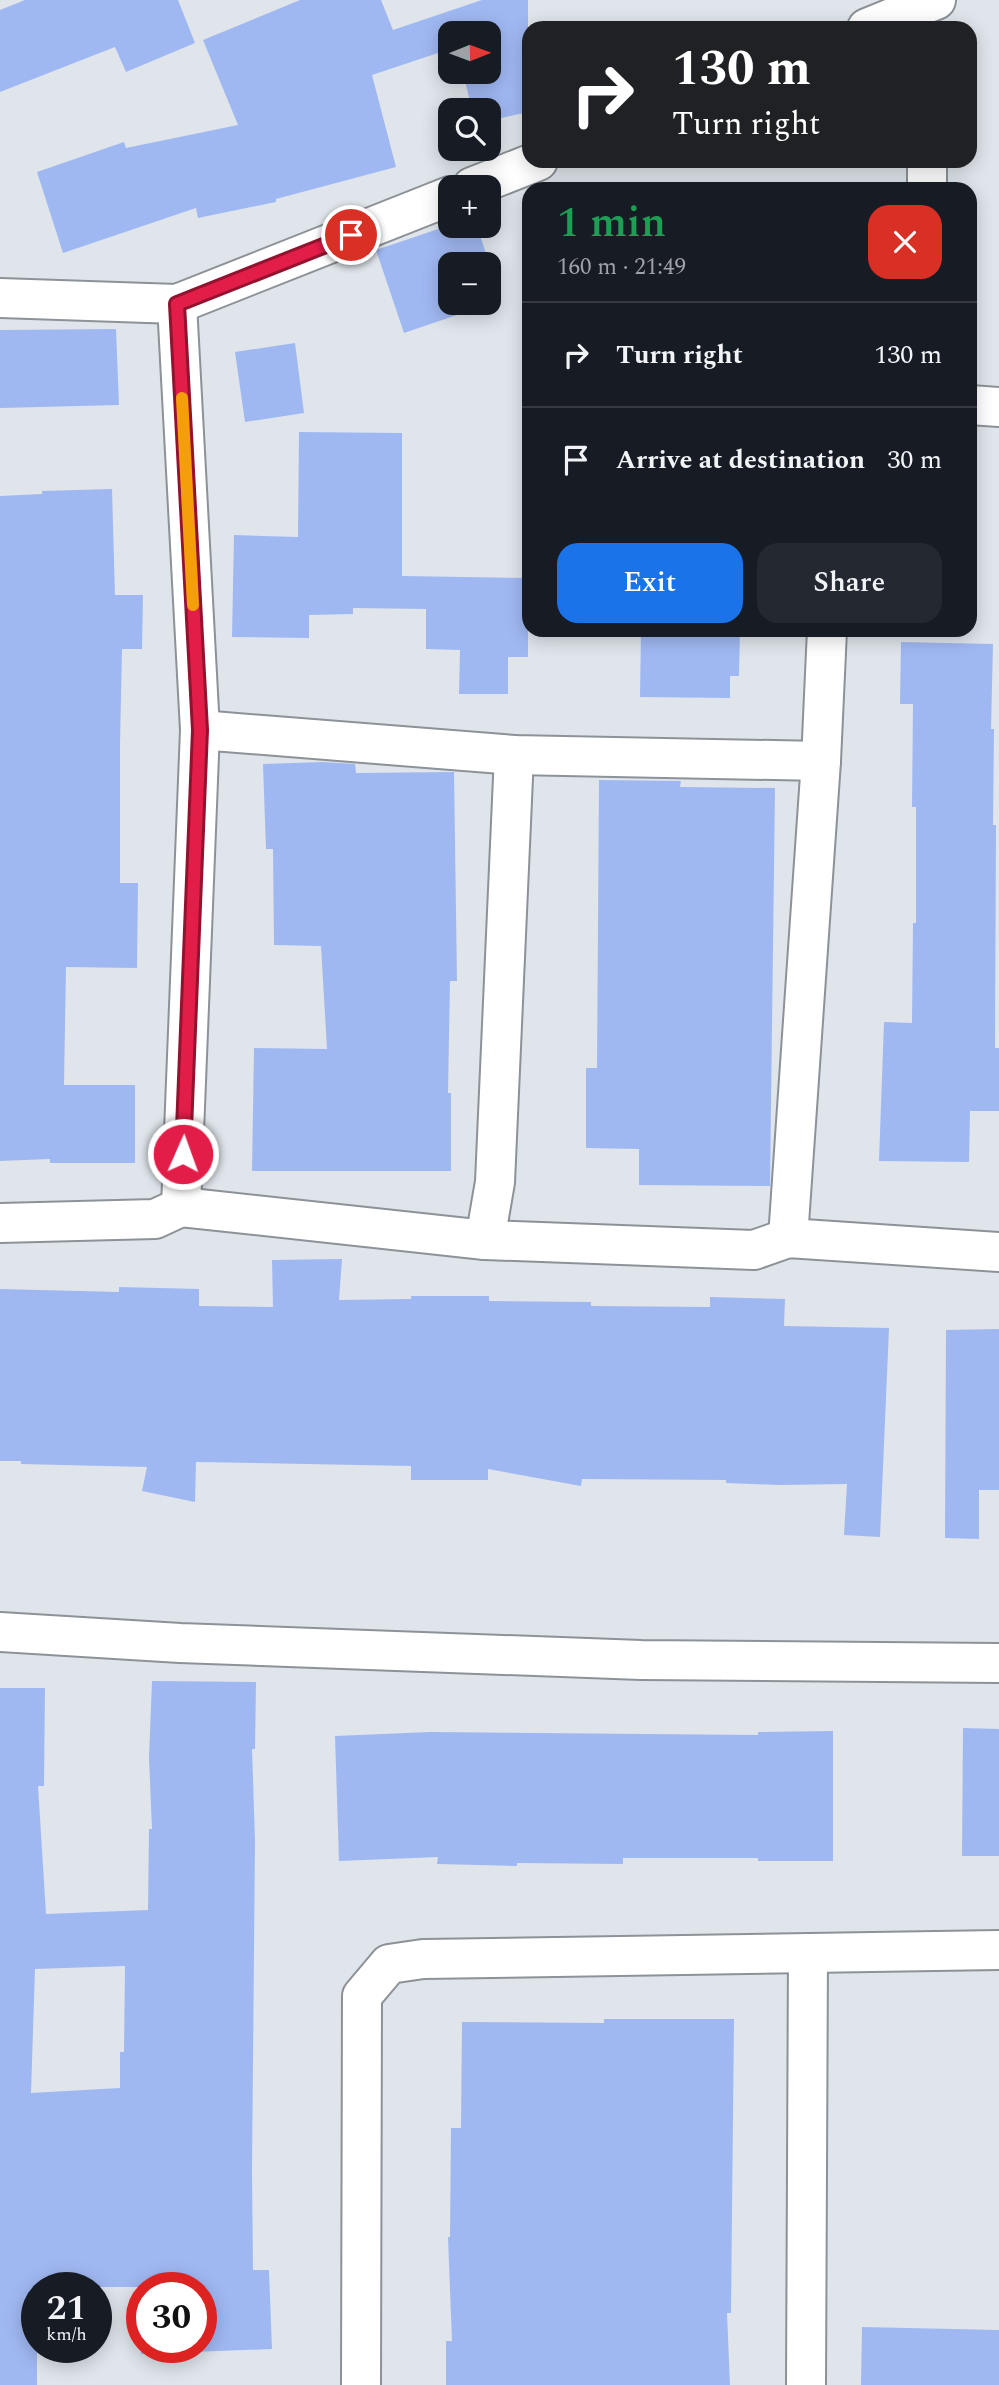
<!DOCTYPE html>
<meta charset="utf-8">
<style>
body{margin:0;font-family:Spectral,serif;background:#242831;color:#f1f3f6;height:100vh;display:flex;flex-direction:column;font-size:26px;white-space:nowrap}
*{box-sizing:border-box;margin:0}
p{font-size:23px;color:#9ea1a6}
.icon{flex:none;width:38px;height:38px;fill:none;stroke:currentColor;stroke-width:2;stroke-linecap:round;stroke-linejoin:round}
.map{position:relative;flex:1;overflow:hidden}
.drawer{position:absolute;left:522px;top:182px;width:455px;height:455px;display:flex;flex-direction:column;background:#171b24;border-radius:21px;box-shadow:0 4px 18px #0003}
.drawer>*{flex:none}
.guide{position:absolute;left:522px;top:21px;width:455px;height:147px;border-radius:21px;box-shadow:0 4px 18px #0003;background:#202124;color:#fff;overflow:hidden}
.needle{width:46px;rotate:89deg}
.fabs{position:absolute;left:438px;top:21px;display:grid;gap:14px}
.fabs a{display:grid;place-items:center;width:63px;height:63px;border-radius:14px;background:#171b24;box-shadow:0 4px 18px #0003;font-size:35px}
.speed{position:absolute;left:21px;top:2272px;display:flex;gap:14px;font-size:35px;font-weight:700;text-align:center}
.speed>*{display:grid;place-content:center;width:91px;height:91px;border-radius:50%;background:#171b24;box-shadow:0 4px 18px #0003;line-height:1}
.speed small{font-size:18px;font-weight:400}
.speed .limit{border:10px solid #d22;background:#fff;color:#111}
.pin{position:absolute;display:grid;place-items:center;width:60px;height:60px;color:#fff;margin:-30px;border:4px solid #fff;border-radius:50%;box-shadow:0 2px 7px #0007}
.me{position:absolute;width:77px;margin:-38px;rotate:2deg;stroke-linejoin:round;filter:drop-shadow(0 0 5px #0008)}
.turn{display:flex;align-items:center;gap:24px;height:147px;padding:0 35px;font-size:32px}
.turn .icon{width:91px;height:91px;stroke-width:2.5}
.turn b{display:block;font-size:49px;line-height:60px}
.round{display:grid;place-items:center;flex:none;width:74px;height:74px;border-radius:21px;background:#242831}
.headline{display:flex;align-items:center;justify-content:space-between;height:119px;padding:0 35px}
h1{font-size:42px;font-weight:600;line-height:52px;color:#1e9e55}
.action{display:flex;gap:14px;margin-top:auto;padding:14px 35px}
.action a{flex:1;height:80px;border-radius:21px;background:#1a73e8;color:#fff;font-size:28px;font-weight:600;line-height:80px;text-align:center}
.action a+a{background:#242831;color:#f1f3f6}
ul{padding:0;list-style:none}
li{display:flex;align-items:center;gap:21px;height:105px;padding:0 35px;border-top:2px solid #363941}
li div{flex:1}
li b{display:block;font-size:26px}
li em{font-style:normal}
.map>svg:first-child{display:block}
</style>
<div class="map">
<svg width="999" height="2385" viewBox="0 0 999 2385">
<rect width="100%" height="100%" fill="#dfe5eb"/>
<g fill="#a0b8f2" fill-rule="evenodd">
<polygon points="25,0 178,0 195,43 126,72 115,47 0,92 0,10"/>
<polygon points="300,0 381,0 393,30 482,0 528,0 528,112 488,121 488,110 472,110 463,72 488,72 488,33 450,33 450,49 372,75 396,167 276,199 276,202 198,218 196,208 63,253 37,172 124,142 126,148 238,125 203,40"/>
<path d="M447 226H477L501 300 404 333 376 250ZM450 264H488V303H450Z"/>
<polygon points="116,329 119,405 0,408 0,330"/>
<polygon points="295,343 304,413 245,422 235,352"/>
<polygon points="299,432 402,433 402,576 528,578 528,657 508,657 508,694 459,694 460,650 426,649 426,609 353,608 353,614 309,615 309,638 232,637 234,535 298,537"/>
<polygon points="112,489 115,595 143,595 142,649 122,649 120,744 120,883 138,883 137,968 66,967 64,1085 135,1085 135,1163 50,1163 50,1159 0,1161 0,496 42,494 42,491"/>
<polygon points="641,630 740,630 739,676 730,676 730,698 640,697"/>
<polygon points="901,642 993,644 991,729 994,729 993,825 996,825 995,1048 999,1048 999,1111 970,1111 969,1162 879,1161 884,1022 912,1023 913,923 916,923 916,807 912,807 913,704 900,704"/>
<polygon points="322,762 355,764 356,773 454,772 457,981 450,981 448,1093 451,1093 451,1171 252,1171 254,1048 327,1049 321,946 274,945 273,849 266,849 263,764"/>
<polygon points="599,780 681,781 680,787 775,788 770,1186 639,1185 639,1149 586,1148 586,1068 597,1068"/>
<polygon points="342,1259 339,1300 411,1299 411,1296 489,1296 489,1301 591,1302 591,1306 710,1307 710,1297 785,1299 784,1326 889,1328 880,1537 844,1535 847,1484 779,1485 726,1483 726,1480 582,1479 581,1486 488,1469 488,1480 411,1480 411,1466 196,1462 195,1502 142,1491 147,1467 21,1464 21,1461 0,1461 0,1289 119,1292 119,1287 199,1289 199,1306 273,1307 272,1260"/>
<polygon points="999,1329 999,1490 979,1490 979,1539 945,1538 946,1330"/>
<path d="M152 1681 256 1682 255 1749H252L255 1840 252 2171 253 2270H269L272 2349 141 2354 139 2287H37V2385H0V1688H45L44 1786H38L46 1914 148 1910 149 1829H152L149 1758ZM125 1966 124 2052H120V2088L31 2093 35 1969ZM142 2287H201V2347H142Z"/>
<polygon points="963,1728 999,1729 999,1856 962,1856"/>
<polygon points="833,1731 833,1861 758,1861 758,1858 623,1858 623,1864 517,1863 517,1866 437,1864 438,1857 339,1861 335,1736 430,1732 758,1735 758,1732"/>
<polygon points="604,2019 734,2019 731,2313 727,2313 730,2385 446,2385 446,2341 452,2341 448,2237 450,2237 451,2128 461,2128 462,2022 604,2023"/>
<polygon points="862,2327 999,2330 999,2385 861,2385"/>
</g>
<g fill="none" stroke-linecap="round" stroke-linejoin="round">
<g stroke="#8c9297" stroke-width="42">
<g id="minor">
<polyline points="867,28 936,0"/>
<polyline points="927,161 927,189"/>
<polyline points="472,187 538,161"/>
<polyline points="0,298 177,304 450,196"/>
<polyline points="177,304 200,730 181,1207"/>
<polyline points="970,405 999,407"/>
<polyline points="200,730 514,755 821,761"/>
<polyline points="0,1223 155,1219 181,1207 485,1240 754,1250 788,1238 999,1252"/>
<polyline points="788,1238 821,761 827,630"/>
<polyline points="485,1240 495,1182 514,755"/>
<polyline points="0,1632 180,1643 641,1660 999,1663"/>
<polyline points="361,2385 362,1996 389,1964 423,1959 999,1950"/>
<polyline points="806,2385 808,1953"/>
</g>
</g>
<use href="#minor" stroke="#fff" stroke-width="38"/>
</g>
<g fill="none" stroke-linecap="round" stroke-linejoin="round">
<g stroke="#92132f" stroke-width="18">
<polyline id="route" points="183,1154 200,730 177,304 351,235"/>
</g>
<use href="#route" stroke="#e11d48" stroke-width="12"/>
<polyline stroke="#f59e0b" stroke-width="12" points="182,398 193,605"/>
</g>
</svg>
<div class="fabs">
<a><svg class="needle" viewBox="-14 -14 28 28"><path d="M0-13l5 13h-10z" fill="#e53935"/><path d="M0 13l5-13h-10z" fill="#9ea1a6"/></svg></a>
<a><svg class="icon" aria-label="search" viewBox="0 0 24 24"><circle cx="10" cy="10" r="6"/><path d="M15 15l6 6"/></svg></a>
<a>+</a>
<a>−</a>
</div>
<div class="speed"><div>21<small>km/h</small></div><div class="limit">30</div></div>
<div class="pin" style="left:351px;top:235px;background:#d93025"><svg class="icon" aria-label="arrive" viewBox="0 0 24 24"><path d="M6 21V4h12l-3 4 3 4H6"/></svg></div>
<svg class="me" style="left:183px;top:1154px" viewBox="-20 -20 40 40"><circle r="17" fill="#e11d48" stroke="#fff" stroke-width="3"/><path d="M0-11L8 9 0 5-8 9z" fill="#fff"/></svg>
<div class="guide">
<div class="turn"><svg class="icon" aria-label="right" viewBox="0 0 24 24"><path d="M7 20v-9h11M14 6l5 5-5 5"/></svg><div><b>130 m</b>Turn right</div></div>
</div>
<section class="drawer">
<div class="headline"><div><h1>1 min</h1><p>160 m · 21:49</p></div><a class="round" style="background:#d93025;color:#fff"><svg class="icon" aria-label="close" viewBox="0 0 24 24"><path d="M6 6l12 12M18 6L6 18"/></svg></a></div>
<ul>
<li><svg class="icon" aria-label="right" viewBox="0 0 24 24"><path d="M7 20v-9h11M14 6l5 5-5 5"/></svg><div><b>Turn right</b></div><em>130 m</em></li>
<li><svg class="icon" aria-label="arrive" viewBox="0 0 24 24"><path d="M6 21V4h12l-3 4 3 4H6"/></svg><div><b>Arrive at destination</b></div><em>30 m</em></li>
</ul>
<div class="action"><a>Exit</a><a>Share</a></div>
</section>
</div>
